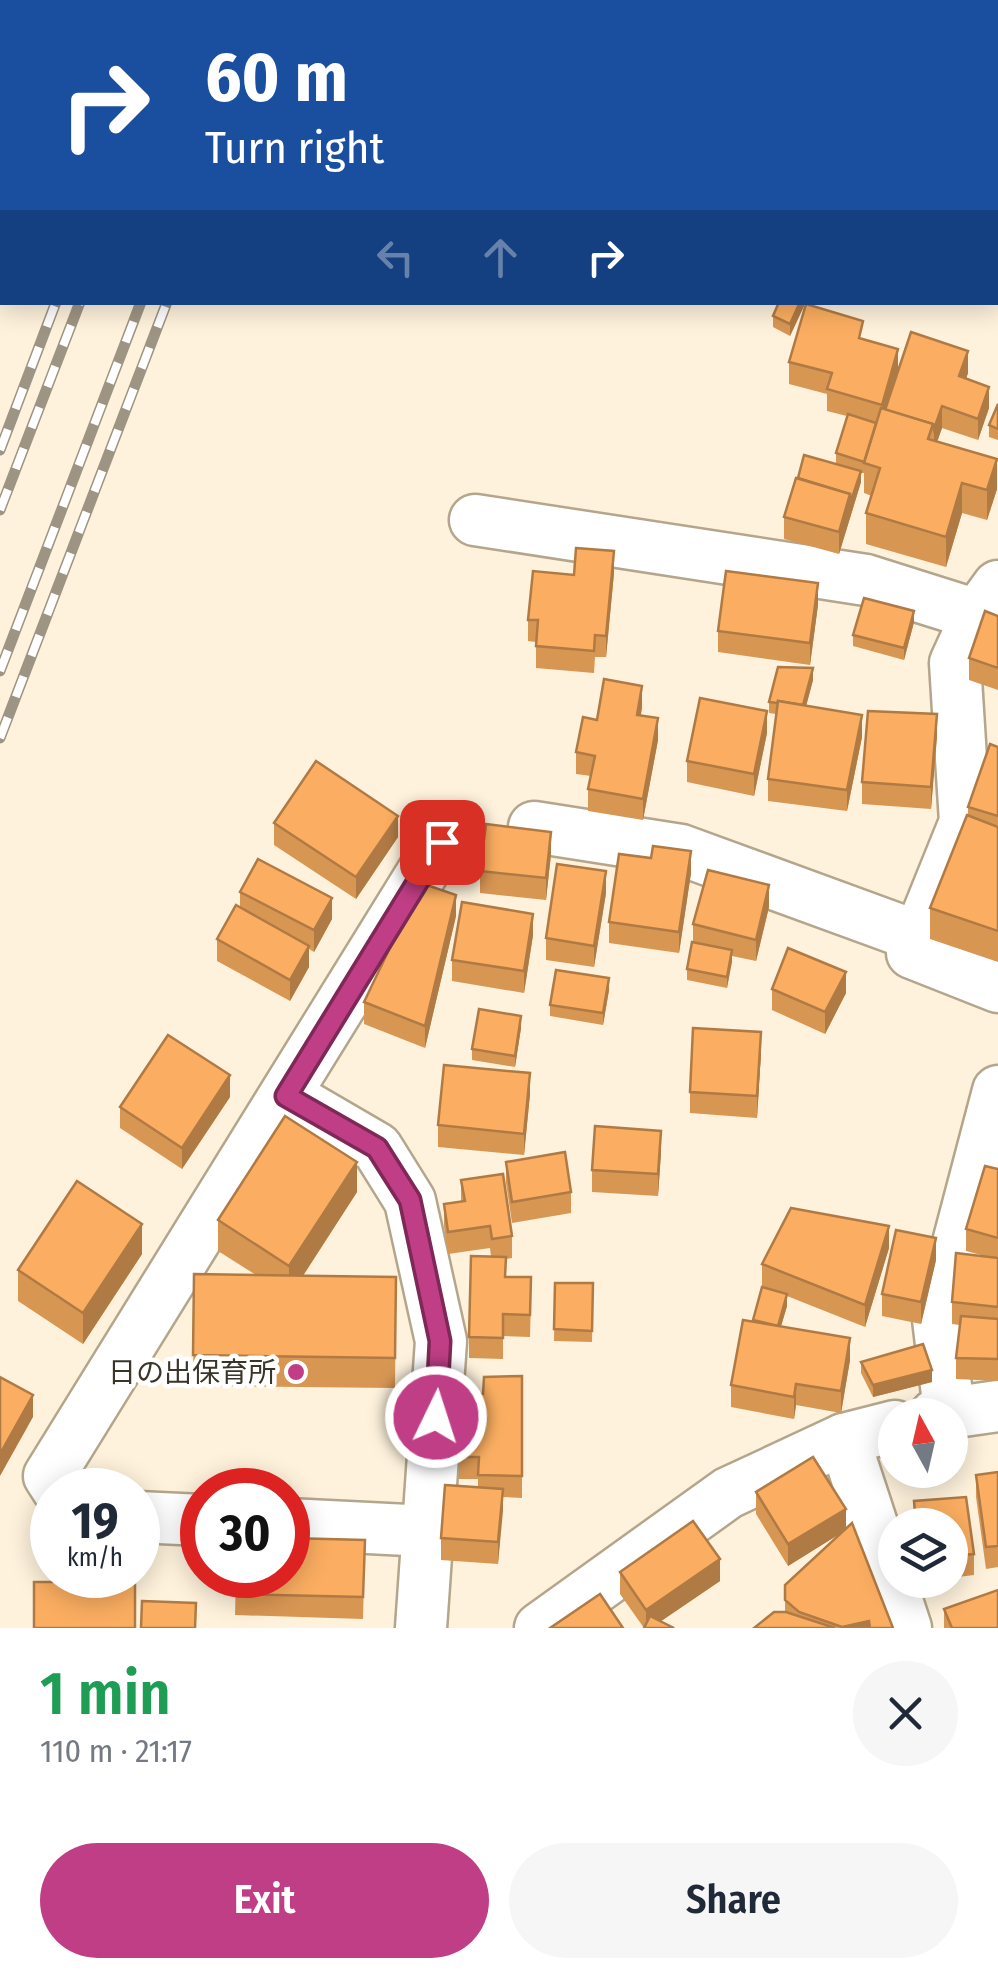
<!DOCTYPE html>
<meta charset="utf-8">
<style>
body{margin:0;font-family:"Fira Sans Condensed","Noto Sans JP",sans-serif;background:#f6f6f7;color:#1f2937;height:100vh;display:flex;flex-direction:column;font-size:38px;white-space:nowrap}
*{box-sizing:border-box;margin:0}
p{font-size:32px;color:#747a83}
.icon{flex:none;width:55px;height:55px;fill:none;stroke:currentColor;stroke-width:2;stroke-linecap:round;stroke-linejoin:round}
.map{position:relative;height:1628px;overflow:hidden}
.panel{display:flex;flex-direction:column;background:#fff;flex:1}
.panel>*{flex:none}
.guide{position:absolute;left:0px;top:0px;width:1000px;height:305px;box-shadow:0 5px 25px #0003;background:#1a4fa0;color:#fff;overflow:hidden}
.needle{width:65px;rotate:352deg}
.buttons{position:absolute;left:878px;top:1398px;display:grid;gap:20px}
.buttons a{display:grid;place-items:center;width:90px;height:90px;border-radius:50%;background:#fff;box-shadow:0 5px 25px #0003;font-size:50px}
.speed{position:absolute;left:30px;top:1468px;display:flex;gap:20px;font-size:50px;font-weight:700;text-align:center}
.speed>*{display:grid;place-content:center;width:130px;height:130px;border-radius:50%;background:#fff;box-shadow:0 5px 25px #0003;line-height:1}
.speed small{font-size:25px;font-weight:400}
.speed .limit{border:15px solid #d22;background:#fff;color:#111}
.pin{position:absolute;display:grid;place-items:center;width:85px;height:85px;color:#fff;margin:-42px;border-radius:20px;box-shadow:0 5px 15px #0006}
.me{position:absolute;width:110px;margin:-55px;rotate:4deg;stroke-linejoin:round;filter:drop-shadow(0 0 8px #0008)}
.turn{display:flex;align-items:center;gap:35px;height:210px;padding:0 40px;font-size:45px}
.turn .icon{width:130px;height:130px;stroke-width:2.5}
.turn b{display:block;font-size:70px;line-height:85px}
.lanes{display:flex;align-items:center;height:95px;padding:0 40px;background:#0003;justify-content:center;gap:50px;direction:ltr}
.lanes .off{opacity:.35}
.round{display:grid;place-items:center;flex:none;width:105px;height:105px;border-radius:52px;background:#f6f6f7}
.headline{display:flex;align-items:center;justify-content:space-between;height:170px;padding:0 40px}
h1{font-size:60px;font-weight:600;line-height:75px;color:#1e9e55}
.action{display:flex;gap:20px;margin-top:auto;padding:20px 40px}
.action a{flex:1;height:115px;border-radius:60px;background:#c03e85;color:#fff;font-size:40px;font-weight:600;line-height:115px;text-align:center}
.action a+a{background:#f6f6f7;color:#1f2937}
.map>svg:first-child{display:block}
</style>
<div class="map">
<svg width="998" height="1628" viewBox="0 0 998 1628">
<rect width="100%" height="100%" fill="#fef2dc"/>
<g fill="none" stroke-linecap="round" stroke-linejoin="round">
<g stroke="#b4a68c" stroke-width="55">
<g id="street">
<polyline points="113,2 114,0"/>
<polyline points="0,276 2,270"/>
<polyline points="475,520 866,580 977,615"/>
<polyline points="998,586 977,615 955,663 965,822 912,953 998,987"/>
<polyline points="534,827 681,850 919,937"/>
<polyline points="286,1095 377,1148 410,1201 441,1341 421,1628"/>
<polyline points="949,1411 938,1319 998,1091"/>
<polyline points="935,1415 998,1406"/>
<polyline points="844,1439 906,1628"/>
<polyline points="58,1490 49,1476 442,841"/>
<polyline points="138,1517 202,1520"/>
<polyline points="288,1524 428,1531"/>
<polyline points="540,1628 728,1493 844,1439 895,1426"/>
</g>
</g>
<use href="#street" stroke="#fff" stroke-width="50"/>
<g stroke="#9e9484" stroke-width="11">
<g id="rail">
<polyline points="171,2 172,0"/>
<polyline points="194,2 195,0"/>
<polyline points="257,2 258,0"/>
<polyline points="282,2 283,0"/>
<polyline points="0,450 56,302"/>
<polyline points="0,510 80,302"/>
<polyline points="0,671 141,302"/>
<polyline points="0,738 167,302"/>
</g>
</g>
<use href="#rail" stroke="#fff" stroke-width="8" stroke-dasharray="22" stroke-linecap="butt"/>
</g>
<g fill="#d89653">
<polygon points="897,0 998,0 998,143 998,2 903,2"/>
<polygon points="804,302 804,306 790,336 773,327 773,316"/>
<polygon points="863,340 898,370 968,373 966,379 989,408 978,440 942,428 937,441 997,489 987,520 962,513 946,567 866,544 866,513 872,496 864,493 864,473 861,473 861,482 839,554 784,539 784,517 798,478 836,464 836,453 847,416 827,411 827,394 789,384 789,362"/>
<polygon points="998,404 998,440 989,437 989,425"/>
<polygon points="614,573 606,657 595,657 594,673 536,668 536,642 528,641 528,620 574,575"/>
<polygon points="818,605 810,665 718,652 718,631"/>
<polygon points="998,616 998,690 969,680 969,658"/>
<polygon points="914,622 904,660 853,646 853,635"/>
<polygon points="813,680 806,706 862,737 847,811 768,801 768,779 776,714 769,713 769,702"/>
<polygon points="642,707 641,715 658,740 643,820 588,811 588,789 591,776 576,774 576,752 597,720"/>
<polygon points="767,733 754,796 687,782 687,761"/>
<polygon points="937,736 931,809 862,804 862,782"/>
<polygon points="998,747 998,962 930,939 930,908 968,816 968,807"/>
<polygon points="274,823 398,837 356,899 274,845"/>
<polygon points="551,854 546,900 480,893 480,871"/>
<polygon points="691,873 679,953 609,943 609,922"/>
<polygon points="240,892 332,919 314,952 309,949 309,967 290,1001 217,961 217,939 240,908"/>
<polygon points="606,893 594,967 546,960 546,938"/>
<polygon points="769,907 756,961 732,956 727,988 687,980 687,969 693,943 693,924"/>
<polygon points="456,916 425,1048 364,1024 364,1002"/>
<polygon points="533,935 524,993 452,981 452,960"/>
<polygon points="772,989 846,993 825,1034 772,1010"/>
<polygon points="609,990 603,1025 550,1016 550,1005"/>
<polygon points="521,1028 515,1067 472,1060 472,1049"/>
<polygon points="761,1053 757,1118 690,1113 690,1092"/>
<polygon points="530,1094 524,1155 438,1147 438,1125"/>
<polygon points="230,1097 182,1169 120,1128 120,1107"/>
<polygon points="661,1152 658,1196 592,1192 592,1170"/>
<polygon points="506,1162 571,1192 571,1213 512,1223 506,1183"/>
<polygon points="998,1169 998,1381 956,1379 956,1358 960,1325 952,1324 952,1302 985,1256 966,1251 966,1229"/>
<polygon points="461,1180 512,1236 512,1258 506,1259 506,1277 531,1299 530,1337 503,1336 503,1359 469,1358 469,1337 491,1256 490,1248 448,1254 444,1226 444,1204 461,1201"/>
<polygon points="357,1192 303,1276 396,1277 395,1388 193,1386 194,1274 256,1275 218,1251 218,1220"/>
<polygon points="889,1248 865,1327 787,1296 787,1306 781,1326 850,1360 841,1413 796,1405 794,1419 731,1407 731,1385 753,1320 772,1290 762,1286 762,1264"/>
<polygon points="142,1254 83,1344 18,1301 18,1270"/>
<polygon points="936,1260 921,1324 882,1316 882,1294"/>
<polygon points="555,1283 593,1283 592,1342 554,1341"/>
<polygon points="861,1362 932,1382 873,1397 861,1373"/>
<polygon points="522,1376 522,1498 503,1497 498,1564 441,1560 441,1538 478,1488 478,1479 459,1479 459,1394 483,1394"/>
<polygon points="998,1472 998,1567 986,1569 976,1497 976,1475"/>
<polygon points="756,1492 846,1529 893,1628 754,1628 785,1612 785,1585 841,1533 788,1566 756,1514"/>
<polygon points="966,1497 974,1554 974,1575 950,1578 950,1525 914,1525 914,1501"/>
<polygon points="365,1540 363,1619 235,1615 236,1575"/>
<polygon points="620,1572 720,1581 661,1621 644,1628 620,1594"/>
<polygon points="944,1609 998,1628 944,1628"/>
</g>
<g fill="#b07a44">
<polygon points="800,302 804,302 804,306 790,336 790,324"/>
<polygon points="898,349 898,371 882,426 882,405"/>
<polygon points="968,351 968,373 959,398 959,376"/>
<polygon points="989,387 989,408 978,440 978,419"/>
<polygon points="942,406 942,428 934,451 934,429"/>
<polygon points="997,459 997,489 987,520 987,490"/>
<polygon points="861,471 861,482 839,554 839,532 850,494"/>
<polygon points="962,483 962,513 946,567 946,537"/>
<polygon points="614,551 614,573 606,657 606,636"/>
<polygon points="818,583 818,605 810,665 810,643"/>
<polygon points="914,611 914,622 904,660 904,648"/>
<polygon points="813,668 813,680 803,718 803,707"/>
<polygon points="642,686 642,707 637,736 637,715"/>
<polygon points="767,711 767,733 754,796 754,774"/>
<polygon points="937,714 937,736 931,809 931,787"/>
<polygon points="862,715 862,737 847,811 847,790"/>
<polygon points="658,718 658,740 643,820 643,799"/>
<polygon points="398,816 398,837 356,899 356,877"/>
<polygon points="551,832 551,854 546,900 546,878"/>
<polygon points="691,851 691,873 679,953 679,932"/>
<polygon points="606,871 606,893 594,967 594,946"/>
<polygon points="769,885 769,907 756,961 756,940"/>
<polygon points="456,895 456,916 425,1048 425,1026"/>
<polygon points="332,898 332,919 314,952 314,930"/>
<polygon points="533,914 533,935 524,993 524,971"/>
<polygon points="309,946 309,967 290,1001 290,980"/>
<polygon points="732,950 732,962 727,988 727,977"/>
<polygon points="846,972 846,993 825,1034 825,1012"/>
<polygon points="609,978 609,990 603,1025 603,1013"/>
<polygon points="521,1016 521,1028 515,1067 515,1056"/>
<polygon points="761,1032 761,1053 757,1118 757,1096"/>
<polygon points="530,1073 530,1094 524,1155 524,1134"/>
<polygon points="230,1075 230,1097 182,1169 182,1148"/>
<polygon points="661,1131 661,1152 658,1196 658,1174"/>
<polygon points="357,1162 357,1192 289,1297 289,1266"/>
<polygon points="142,1224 142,1254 83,1344 83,1313"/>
<polygon points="889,1226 889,1248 865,1327 865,1305"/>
<polygon points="936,1238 936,1260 921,1324 921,1302"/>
<polygon points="787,1294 787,1306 777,1340 777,1328"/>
<polygon points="850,1338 850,1360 841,1413 841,1391"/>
<polygon points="932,1370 932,1382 873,1397 873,1385"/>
<polygon points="796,1384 796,1405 794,1419 794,1397"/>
<polygon points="33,1395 33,1417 0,1476 0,1454"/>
<polygon points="503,1489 503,1511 498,1564 498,1542"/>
<polygon points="846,1509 846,1530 788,1566 788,1544"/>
<polygon points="720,1559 720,1581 651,1628 646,1628 646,1610"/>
<polygon points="869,1621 869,1628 842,1628 842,1627"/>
</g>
<g fill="#fbae61" stroke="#b07a44" stroke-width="2.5">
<polygon points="976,0 998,0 998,8 998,2 983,2"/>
<polygon points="779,302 800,302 790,324 773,316"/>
<polygon points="806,304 863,321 859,338 898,349 882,405 827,389 832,373 789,362"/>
<polygon points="911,332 968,351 959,376 989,387 978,419 942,406 934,429 933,424 885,410"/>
<polygon points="998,404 998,429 989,425"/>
<polygon points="881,408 933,424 928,439 997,459 987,490 962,483 946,537 866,513 880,468 864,463"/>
<polygon points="848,414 876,423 864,462 836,453"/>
<polygon points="804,455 861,471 850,504 850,494 798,478"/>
<polygon points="796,478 850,494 839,532 784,517"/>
<polygon points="576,548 614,551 606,636 595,635 594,651 536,646 538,620 528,620 533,571 574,575"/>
<polygon points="726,571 818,583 810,643 718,631"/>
<polygon points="864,598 914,611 904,648 853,635"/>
<polygon points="985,611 998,616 998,668 969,658"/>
<polygon points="778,667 813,668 803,705 778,701 777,703 769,702"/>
<polygon points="604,679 642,686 637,715 658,718 643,799 588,789 595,756 576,752 583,717 597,720"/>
<polygon points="700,698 767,711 754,774 687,761"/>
<polygon points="778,701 862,715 847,790 768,779"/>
<polygon points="868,711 937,714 931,787 862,782"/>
<polygon points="990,744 998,747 998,816 968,807"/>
<polygon points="316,761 398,816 356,877 274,823"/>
<polygon points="967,815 998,827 998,931 930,908"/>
<polygon points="486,824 551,832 546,878 480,871"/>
<polygon points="653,846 691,851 679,932 609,922 619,854 651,858"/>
<polygon points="258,859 332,898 314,930 240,892"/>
<polygon points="557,864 606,871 594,946 546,938"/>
<polygon points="708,870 769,885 756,940 693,924"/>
<polygon points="421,883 456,895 425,1026 364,1002"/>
<polygon points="462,902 533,914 524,971 452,960"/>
<polygon points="236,905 309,946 290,980 217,939"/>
<polygon points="692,942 732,950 727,977 687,969"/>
<polygon points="788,948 846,972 825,1012 772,989"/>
<polygon points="556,970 609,978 603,1013 550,1005"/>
<polygon points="479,1009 521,1016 515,1056 472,1049"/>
<polygon points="693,1028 761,1032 757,1096 690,1092"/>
<polygon points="168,1035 230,1075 182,1148 120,1107"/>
<polygon points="444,1065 530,1073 524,1134 438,1125"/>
<polygon points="285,1116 357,1162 289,1266 218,1220"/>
<polygon points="595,1126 661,1131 658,1174 592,1170"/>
<polygon points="565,1152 571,1192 512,1202 506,1162"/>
<polygon points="985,1166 998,1169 998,1238 966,1229"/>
<polygon points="503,1174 512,1236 492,1239 490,1226 448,1232 444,1204 465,1201 461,1180"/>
<polygon points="77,1181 142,1224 83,1313 18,1270"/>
<polygon points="791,1208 889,1226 865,1305 762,1264"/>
<polygon points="896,1230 936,1238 921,1302 882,1294"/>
<polygon points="956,1253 998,1258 998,1307 952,1302"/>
<polygon points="471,1256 506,1257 505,1277 531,1277 530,1315 503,1314 503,1338 469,1337"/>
<polygon points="194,1274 396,1277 395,1358 193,1355"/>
<polygon points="555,1283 593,1283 592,1331 554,1329"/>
<polygon points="762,1287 787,1294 778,1326 753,1320"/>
<polygon points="961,1316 998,1319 998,1359 956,1358"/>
<polygon points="743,1320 850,1338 841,1391 796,1384 794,1397 731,1385"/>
<polygon points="923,1344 932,1370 873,1385 861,1362"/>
<polygon points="522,1376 522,1476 478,1475 479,1457 459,1457 459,1394 483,1394 484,1377"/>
<polygon points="0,1377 33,1395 0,1454"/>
<polygon points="813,1457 846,1509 788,1544 756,1492"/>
<polygon points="998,1472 998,1546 986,1547 976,1475"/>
<polygon points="445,1485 503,1489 498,1542 441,1538"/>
<polygon points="966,1497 974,1554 950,1556 950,1525 916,1525 914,1501"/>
<polygon points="693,1521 720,1559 646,1610 620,1572"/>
<polygon points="852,1523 893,1628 870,1628 869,1621 842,1627 799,1612 785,1600 785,1585"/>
<polygon points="288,1538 365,1540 363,1597 235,1594 236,1575 288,1575"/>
<rect x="34" y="1582" width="101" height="46"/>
<polygon points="998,1590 998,1628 952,1628 944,1609"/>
<polygon points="600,1594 623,1628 550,1628"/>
<polygon points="142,1601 196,1603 195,1628 141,1628"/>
<polygon points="774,1612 786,1612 835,1628 754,1628"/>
<polygon points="650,1616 674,1628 644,1628"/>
</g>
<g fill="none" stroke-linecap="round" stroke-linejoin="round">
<g stroke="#7d2856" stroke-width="25">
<polyline id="route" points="436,1417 440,1341 410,1200 377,1148 286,1096 442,842"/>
</g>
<use href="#route" stroke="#c03e85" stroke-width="18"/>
</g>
<circle fill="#c03e85" stroke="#fff" stroke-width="4" cx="296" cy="1372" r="10"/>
<g text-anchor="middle" stroke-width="9" stroke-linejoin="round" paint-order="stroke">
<g font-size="28" fill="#3a3429" stroke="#fff" text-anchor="end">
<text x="276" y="1382">日の出保育所</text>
</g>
</g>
</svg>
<div class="buttons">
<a><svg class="needle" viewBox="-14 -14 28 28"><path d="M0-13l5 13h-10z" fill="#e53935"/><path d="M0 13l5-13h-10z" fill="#747a83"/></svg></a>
<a><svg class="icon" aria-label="layers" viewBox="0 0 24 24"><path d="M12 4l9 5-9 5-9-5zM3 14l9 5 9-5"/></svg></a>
</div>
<div class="speed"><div>19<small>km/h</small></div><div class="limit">30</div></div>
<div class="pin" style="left:442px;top:842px;background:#d93025"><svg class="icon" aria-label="arrive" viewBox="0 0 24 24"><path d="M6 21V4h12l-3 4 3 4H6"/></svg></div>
<svg class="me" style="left:436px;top:1417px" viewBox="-20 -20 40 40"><circle r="17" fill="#c03e85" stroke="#fff" stroke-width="3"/><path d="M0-11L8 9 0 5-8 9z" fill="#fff"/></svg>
<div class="guide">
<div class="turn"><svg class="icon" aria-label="right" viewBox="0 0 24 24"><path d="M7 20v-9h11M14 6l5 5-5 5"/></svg><div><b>60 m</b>Turn right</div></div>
<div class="lanes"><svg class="icon off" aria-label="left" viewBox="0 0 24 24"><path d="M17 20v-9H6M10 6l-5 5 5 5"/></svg><svg class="icon off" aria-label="ahead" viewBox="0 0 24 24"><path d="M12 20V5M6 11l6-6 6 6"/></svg><svg class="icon" aria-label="right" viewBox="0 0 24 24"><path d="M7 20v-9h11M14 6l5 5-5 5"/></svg></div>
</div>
</div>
<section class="panel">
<div class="headline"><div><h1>1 min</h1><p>110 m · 21:17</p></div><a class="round"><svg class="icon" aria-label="close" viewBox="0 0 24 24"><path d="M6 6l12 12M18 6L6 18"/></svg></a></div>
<div class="action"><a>Exit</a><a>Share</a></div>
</section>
